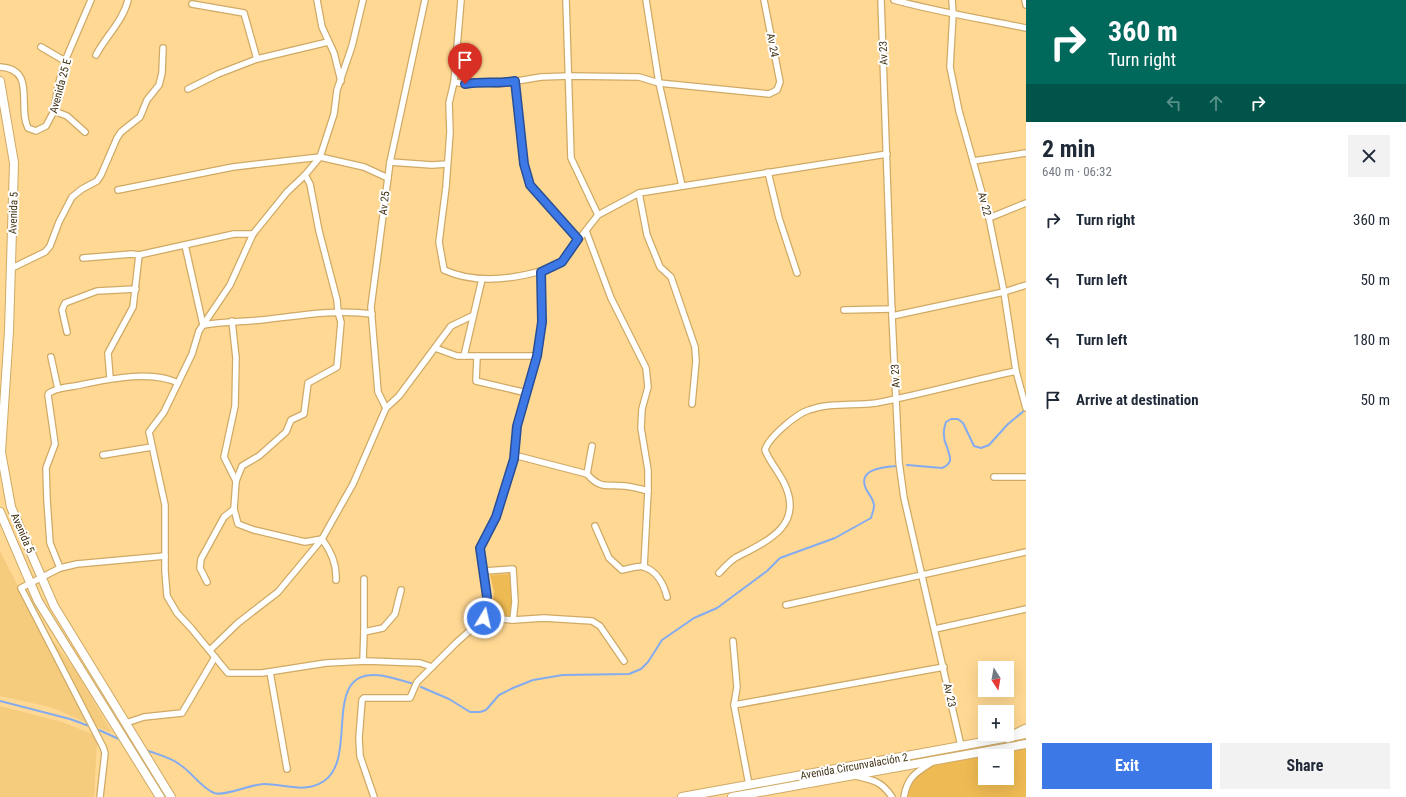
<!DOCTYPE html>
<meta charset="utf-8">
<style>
body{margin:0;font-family:"Roboto Condensed",sans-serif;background:#f2f2f3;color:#1f2937;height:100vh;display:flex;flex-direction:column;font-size:15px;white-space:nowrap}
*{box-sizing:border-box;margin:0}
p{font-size:13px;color:#747a83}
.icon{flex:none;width:22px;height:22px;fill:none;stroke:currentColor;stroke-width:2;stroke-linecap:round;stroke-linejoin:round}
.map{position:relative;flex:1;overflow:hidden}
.details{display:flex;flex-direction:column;background:#fff;width:380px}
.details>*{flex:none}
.guide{background:#00695c;color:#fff;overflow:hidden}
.needle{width:26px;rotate:169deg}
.controls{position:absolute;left:978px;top:661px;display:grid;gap:8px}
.controls a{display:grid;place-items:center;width:36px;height:36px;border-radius:0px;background:#fff;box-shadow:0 4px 16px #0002;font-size:20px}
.pin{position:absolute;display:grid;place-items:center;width:34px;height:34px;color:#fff;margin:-41px -17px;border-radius:50% 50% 50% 0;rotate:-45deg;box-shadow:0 0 4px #0007}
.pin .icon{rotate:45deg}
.me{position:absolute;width:44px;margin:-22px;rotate:9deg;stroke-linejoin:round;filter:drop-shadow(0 0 3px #0008)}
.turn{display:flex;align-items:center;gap:14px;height:84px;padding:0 16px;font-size:18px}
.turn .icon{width:52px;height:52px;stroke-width:2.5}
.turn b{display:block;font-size:28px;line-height:34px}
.lanes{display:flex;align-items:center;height:38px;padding:0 16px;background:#0003;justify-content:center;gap:20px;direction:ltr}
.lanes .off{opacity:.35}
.round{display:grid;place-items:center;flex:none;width:42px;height:42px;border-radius:0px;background:#f2f2f3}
.head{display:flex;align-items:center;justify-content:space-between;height:68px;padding:0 16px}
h1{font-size:24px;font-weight:700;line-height:30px}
.cta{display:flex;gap:8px;margin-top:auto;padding:8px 16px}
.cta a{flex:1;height:46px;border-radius:0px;background:#3d78e7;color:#fff;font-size:16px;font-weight:700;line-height:46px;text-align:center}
.cta a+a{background:#f2f2f3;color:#1f2937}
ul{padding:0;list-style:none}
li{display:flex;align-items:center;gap:12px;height:60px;padding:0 16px}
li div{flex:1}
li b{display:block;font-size:15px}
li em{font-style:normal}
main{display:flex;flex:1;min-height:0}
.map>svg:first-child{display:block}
</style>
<main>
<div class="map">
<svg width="1026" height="797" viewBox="0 0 1026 797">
<rect width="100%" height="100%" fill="#ffd893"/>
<g fill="#f5cb7d">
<polygon points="0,551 31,612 78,674 112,733 50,707 0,696"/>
<polygon points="0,706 62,722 92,734 97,743 94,797 0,797"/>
</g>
<g fill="#eeba53" fill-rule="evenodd">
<polygon points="510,574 513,601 511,616 491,615 494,592 490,575"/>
<path d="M1026 744V797H904L906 784 935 760ZM985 756H1007V778H985Z"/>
</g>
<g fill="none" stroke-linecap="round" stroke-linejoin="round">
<g stroke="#84abf0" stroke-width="2">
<path d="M907 465 942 468C954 463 950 457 947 447 943 439 943 430 946 422L951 419H958L963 423 974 446 981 448 989 445 1008 424 1025 410"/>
<path d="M421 687 449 699 470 712H480L486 710 499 695 513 688 533 680 563 675 629 674 641 669 648 662 662 640 694 618 717 608 767 571 780 558 835 538 871 518C872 514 874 510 874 506 874 499 869 495 866 489 857 469 883 467 896 466"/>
<polyline points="0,701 70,719 89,726"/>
<polyline points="99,730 121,740"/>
<path d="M146 750C156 754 170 757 179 764 192 772 200 787 214 793 224 797 251 784 264 784 284 784 305 794 324 781 360 757 318 664 384 676 394 678 404 681 414 684"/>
</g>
<g stroke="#cfaa65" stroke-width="8">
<g id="minor">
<polyline points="317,0 322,27 334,53 341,81"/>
<polyline points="363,0 352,46 337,90 334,114 320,157 305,175 287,192 253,234 230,285 199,331 192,354 164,412 149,432 165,505 165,571 167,596 177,613 191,628 228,673 262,673 326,663 367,661 420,663 432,667"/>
<path d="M461 0 454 82 449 103 450 132 446 187 439 242 444 270C475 284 509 280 541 271"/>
<polyline points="566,0 571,158 598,215"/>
<polyline points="646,0 659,83 682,186"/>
<polyline points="881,0 892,316 899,462 904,498 961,746"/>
<path d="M894 0C938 12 982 19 1026 28"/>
<polyline points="952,0 953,14 950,67 959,111 989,218 1004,292 1016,371 1026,408"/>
<polyline points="1025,0 1026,5"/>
<polyline points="192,4 244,13 257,59"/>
<polyline points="41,47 65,61"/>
<path d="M96 55C106 36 123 21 128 0"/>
<path d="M0 67C37 69 17 107 28 128L36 131 46 126 54 111 58 86 65 61 91 0"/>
<polyline points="515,81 524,164 530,185 578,239"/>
<polyline points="454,82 465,84 475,82 499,84 541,77 570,76 639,77 659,83 769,94 777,90 780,82 764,0"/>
<polyline points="188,89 218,74 257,59 328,42"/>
<polyline points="54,111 67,116 85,132"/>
<polyline points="973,161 1026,153"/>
<polyline points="390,162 432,165 447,164"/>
<polyline points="768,172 779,218 797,273"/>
<path d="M305 175 310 184 319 231 337 300 338 312 341 322 337 367 308 383 304 414 291 420 286 432 259 456 242 466 236 481 234 509 238 524 254 530 305 542 322 539C331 551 337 565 336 580"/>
<polyline points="118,190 233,167 320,157 364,167 388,178"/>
<polyline points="639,193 647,235 660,267 671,277 695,347 696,361 692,404"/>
<polyline points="989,218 1026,203"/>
<polyline points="586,231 611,298 646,368 648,387 642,409 641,428 648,470 648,491 644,567"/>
<path d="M185 245 203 325C223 321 242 322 261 320 298 316 335 309 372 314"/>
<polyline points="83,258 132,254 139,255 234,234 253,234"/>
<polyline points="12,268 45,252 50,246 59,222 72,197 82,189 97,181 101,175 117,138 121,132 140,117 147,100 159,85 162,73 163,48"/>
<polyline points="844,310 892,309"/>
<polyline points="892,316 1004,292 1026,285"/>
<polyline points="232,321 236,358 235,406 224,457 236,481"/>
<polyline points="67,332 62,310 65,303 97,291 136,289"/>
<polyline points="435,348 457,356 537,356"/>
<polyline points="464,356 482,279"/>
<polyline points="51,357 58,389"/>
<polyline points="477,357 476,381 527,393"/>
<polyline points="110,378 108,353 133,307 139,255"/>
<polyline points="386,408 378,392 371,307 390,162 425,0"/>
<polyline points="103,455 152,447"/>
<polyline points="514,455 587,474 592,446"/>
<path d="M587 474C601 490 607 484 625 486 633 487 641 489 648 491"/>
<polyline points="994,477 1026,477"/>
<path d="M595 526 609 558 622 570C629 569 638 565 644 567 657 571 664 585 667 597"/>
<path d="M60 568 50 543 47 500 46 468 55 444 48 395 49 393C56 388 67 387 75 386 105 380 150 369 178 383"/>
<polyline points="484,571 513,569 515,602 513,620"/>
<path d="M719 573C724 568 729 562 735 558 765 542 804 527 785 485 780 473 770 463 765 450 768 438 796 414 809 410 830 402 854 406 876 403 923 394 969 381 1016 371"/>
<polyline points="364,579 364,632"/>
<polyline points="207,582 200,568 201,559 224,517 234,509"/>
<polyline points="786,605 1026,552"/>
<polyline points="484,618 487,597 480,548 496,517 514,459 517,426 537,356 542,322 541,271 562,261 598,215 639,193 887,154"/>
<polyline points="935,629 1026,609"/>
<polyline points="733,641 737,687 734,705"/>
<polyline points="210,650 238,623 278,592 322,539 353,484 386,408 399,396 451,326 472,316"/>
<polyline points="363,661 364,632 383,628 395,614 401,590"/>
<polyline points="270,672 287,769"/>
<polyline points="126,723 144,717 182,713 215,657"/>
<path d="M856 776C874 780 882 782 892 797"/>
<polyline points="749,785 734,705 944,667"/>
<polyline points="100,797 105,753 103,747 21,588 60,568 77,564 165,556"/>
<polyline points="374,797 360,756 359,738 362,700 364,698 410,698 417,682 456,643 484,618 513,620 544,618 592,621 600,626 624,661"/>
<path d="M904 797C907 778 915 773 931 763"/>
</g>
</g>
<g stroke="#cfaa65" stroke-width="10">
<g id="primary">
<polyline points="0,81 14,163 9,331 1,452 11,507 54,606 171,797"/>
<polyline points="0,512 38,601 160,797"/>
<polyline points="682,797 1026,734"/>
<polyline points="732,797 1026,744"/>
</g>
</g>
<g stroke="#cfaa65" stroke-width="11">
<polyline id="trunk" points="1008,738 1026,729"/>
</g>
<use href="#minor" stroke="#fff" stroke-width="5.5"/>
<use href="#primary" stroke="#fff" stroke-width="8"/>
<use href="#trunk" stroke="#fff" stroke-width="9"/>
</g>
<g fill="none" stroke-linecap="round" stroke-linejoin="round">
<g stroke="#284e96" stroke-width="10">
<path id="route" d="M465 84C482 81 498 84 515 81L524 164 530 185 578 239 562 262 541 272 542 322 537 356 517 426 514 459 496 517 480 548 487 597 484 618"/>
</g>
<use href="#route" stroke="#3d78e7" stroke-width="7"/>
</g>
<g text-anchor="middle" stroke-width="4" stroke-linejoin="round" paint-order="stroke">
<g font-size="11" fill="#423316" stroke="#fff">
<text transform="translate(773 45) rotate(79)" y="4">Av 24</text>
<text transform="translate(883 53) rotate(-92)" y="4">Av 23</text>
<text transform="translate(60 86) rotate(-75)" y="4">Avenida 25 E</text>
<text transform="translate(384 203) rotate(-83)" y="4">Av 25</text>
<text transform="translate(985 204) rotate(75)" y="4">Av 22</text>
<text transform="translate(13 213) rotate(-88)" y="4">Avenida 5</text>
<text transform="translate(895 376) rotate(-93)" y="4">Av 23</text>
<text transform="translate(23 533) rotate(66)" y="4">Avenida 5</text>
<text transform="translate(950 695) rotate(77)" y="4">Av 23</text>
<text transform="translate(854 766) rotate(-10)" y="4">Avenida Circunvalación 2</text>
</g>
</g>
</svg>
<div class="controls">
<a><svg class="needle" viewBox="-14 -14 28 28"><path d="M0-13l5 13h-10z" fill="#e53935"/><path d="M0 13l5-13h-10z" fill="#747a83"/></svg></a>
<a>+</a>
<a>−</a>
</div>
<div class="pin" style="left:465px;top:84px;background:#d93025"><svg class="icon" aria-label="arrive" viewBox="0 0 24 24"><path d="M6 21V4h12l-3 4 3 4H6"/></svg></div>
<svg class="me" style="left:484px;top:618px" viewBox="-20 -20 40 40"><circle r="17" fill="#3d78e7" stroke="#fff" stroke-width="3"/><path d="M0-11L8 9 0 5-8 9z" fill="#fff"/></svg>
</div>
<section class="details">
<div class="guide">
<div class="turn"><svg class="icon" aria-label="right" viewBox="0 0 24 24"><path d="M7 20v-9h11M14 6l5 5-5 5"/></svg><div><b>360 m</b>Turn right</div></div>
<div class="lanes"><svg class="icon off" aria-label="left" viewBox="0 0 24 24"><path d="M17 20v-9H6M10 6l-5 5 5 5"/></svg><svg class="icon off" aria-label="ahead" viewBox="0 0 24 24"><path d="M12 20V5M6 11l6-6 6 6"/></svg><svg class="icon" aria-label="right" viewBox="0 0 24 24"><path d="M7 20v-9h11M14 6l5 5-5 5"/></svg></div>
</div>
<div class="head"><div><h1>2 min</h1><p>640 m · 06:32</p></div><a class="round"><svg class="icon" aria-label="close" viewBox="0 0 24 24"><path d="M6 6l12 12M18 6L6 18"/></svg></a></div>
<ul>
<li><svg class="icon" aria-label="right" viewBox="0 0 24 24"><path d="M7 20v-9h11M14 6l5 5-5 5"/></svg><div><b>Turn right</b></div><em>360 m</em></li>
<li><svg class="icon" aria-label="left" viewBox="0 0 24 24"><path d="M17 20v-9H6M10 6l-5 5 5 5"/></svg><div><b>Turn left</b></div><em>50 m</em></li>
<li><svg class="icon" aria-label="left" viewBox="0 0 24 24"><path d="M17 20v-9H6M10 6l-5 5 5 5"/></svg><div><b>Turn left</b></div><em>180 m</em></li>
<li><svg class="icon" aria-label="arrive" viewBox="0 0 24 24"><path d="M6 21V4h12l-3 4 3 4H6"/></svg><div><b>Arrive at destination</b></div><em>50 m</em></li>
</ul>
<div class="cta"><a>Exit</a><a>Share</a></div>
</section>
</main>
